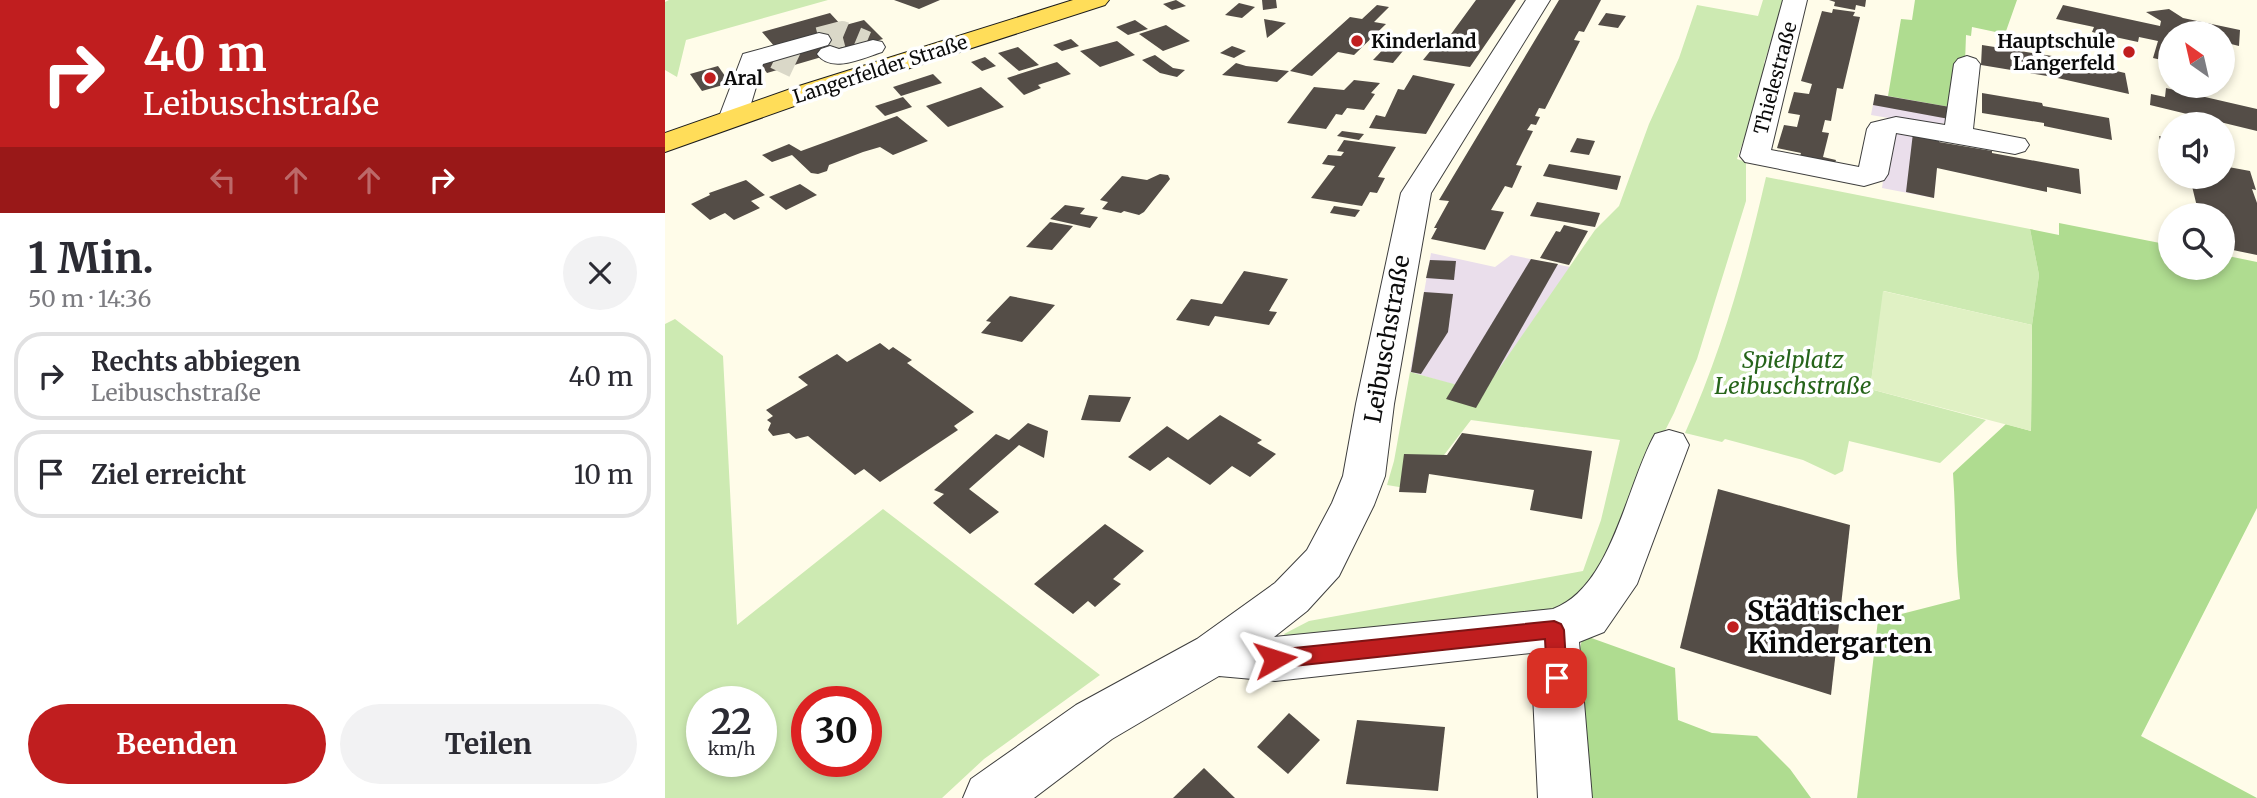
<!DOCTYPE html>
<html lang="de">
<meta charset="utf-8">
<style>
body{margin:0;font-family:Merriweather,serif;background:#f2f2f3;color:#2b2b33;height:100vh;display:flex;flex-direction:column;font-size:26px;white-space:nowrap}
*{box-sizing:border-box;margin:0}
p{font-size:23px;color:#7c7c81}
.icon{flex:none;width:38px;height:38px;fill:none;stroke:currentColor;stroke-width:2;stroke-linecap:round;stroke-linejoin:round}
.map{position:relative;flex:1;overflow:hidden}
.sheet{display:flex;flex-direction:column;background:#fff;width:665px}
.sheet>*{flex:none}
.top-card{background:#c01e1f;color:#fff;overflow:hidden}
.needle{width:46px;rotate:326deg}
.buttons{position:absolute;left:1493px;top:21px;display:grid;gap:14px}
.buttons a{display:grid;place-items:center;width:77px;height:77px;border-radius:50%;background:#fff;box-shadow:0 4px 10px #0003;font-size:35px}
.speed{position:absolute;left:21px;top:686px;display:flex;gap:14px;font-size:35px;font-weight:700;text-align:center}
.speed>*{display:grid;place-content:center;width:91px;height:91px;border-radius:50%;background:#fff;box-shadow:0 4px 10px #0003;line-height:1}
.speed small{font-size:18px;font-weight:400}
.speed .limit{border:10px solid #d22;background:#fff;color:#111}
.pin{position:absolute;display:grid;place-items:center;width:60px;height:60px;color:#fff;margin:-30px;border-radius:14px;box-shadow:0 4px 10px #0006}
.me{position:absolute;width:77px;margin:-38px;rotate:84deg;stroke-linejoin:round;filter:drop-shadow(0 0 5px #0008)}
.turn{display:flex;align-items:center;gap:24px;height:147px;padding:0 28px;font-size:32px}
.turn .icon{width:91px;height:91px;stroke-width:2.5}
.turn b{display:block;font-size:49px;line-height:60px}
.lanes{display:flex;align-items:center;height:66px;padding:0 28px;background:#0003;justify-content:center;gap:35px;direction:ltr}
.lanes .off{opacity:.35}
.round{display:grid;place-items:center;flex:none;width:74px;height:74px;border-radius:37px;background:#f2f2f3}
.headline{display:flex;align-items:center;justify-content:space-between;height:119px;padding:0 28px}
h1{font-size:42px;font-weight:700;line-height:52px}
.action{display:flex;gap:14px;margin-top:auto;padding:14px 28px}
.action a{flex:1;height:80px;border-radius:42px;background:#c01e1f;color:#fff;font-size:28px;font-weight:700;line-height:80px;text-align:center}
.action a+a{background:#f2f2f3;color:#2b2b33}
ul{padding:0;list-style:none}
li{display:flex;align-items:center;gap:21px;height:88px;margin:0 14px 10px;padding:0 14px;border:4px solid #e1e1e2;border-radius:28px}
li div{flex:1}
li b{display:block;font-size:26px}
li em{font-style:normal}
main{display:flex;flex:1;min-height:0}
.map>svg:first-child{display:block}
</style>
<main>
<section class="sheet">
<div class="top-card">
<div class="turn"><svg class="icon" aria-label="right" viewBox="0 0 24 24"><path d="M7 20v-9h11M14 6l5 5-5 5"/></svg><div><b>40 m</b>Leibuschstraße</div></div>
<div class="lanes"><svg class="icon off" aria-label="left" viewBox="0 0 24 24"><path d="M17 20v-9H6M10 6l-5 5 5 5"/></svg><svg class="icon off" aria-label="ahead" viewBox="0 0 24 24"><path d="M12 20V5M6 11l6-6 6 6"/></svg><svg class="icon off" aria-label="ahead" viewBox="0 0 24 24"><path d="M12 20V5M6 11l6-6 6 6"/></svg><svg class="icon" aria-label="right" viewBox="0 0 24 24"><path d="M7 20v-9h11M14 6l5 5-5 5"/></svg></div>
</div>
<div class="headline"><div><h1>1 Min.</h1><p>50 m · 14:36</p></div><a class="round"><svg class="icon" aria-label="close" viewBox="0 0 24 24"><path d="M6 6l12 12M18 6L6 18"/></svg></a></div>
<ul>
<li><svg class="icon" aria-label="right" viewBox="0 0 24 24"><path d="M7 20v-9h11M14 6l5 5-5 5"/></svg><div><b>Rechts abbiegen</b><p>Leibuschstraße</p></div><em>40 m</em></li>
<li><svg class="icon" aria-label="arrive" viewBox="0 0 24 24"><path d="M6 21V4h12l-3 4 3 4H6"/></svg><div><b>Ziel erreicht</b></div><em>10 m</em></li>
</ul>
<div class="action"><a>Beenden</a><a>Teilen</a></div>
</section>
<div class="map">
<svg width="1592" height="798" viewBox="0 0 1592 798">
<rect width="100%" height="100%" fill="#fffce9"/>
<g fill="#eadeeb">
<polygon points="1210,94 1285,107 1281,123 1265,125 1206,115"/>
<polygon points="1236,132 1274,138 1269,198 1217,188 1224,138"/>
<polygon points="766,253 830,267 846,255 905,267 818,393 745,372"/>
</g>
<g fill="#cdeab2" fill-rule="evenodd">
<polygon points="4,0 163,0 21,40 12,77 0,70 0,2"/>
<polygon points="1098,0 1119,0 1099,63 1103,70 1072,159 1081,162 1081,201 1032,359 1009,413 972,486 939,576 914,606 626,644 619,634 644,621 918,571 936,520 955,440 806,420 752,490 722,485 729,461 745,372 818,392 930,230 954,206 984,124 1014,58 1032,5 1093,16"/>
<path d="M1101 177 1365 229 1374 275 1367 325 1219 291 1205 389 1321 420 1275 463 1184 441 1178 471 1170 475 1138 460 1060 439 1057 442 1020 433C1057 351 1081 264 1101 177Z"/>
<path d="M10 319 58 356 72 625 218 509 435 675 319 759 277 798H0V324ZM37 702H96V761H37ZM142 702H201V761H142Z"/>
</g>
<g fill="#afdc90">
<polygon points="1250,0 1352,0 1340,34 1307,27 1306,36 1301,35 1300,63 1291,62 1285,107 1223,96 1236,19 1247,20"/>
<path d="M1394 223 1505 245V268H1558V255L1592 262V508L1476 736 1592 798H1192L1213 620 1295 599C1290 557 1291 515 1288 473L1341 424 1366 431 1367 325 1374 275 1365 229 1394 235Z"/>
<polygon points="918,635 1010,668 1013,720 1047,733 1092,736 1125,769 1146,798 919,798 908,680"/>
</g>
<polygon fill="#e0f1c4" points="1218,291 1367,325 1366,431 1205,389"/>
<g fill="#544d47">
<polygon points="229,0 275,0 254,9"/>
<polygon points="511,0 521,6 507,10 498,4"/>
<polygon points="597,0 611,0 612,8 598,10"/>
<polygon points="811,0 851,0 805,67 758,60 771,44 778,45"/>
<polygon points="894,0 936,0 919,32 914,31 911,36 909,40 915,41 880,109 874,108 870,116 875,117 871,125 866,124 862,130 868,131 851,165 857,166 847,188 840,186 826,210 839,212 820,250 766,239 772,228 769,228 784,201 774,200"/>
<polygon points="1164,0 1201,0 1200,7 1191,5 1190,10 1169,6 1170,2"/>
<polygon points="574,3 590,7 577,18 560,15"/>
<polygon points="712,5 724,7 709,22 721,24 689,55 673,52 647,76 625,71 685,17 697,19"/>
<polygon points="1398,5 1495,26 1496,21 1481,12 1504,9 1518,18 1575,30 1574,46 1558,42 1558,33 1505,33 1505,62 1488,58 1493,41 1474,37 1473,42 1427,32 1429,27 1391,19"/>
<polygon points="1168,9 1190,12 1188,16 1195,17 1178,89 1172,88 1166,121 1160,120 1157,132 1164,133 1158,157 1171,160 1169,166 1134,159 1136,153 1112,148 1119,125 1132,127 1135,115 1123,113 1129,92 1144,94 1147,84 1136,81 1157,11 1167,13"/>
<polygon points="165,13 177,26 199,20 218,39 102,73 93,61 110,47 97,32"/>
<polygon points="941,13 961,16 953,28 933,25"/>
<polygon points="599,19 621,23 602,38"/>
<polygon points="470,20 483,29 463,35 451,27"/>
<polygon points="501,25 525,41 498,51 474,34"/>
<polygon points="730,37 747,40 728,63 708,60"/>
<polygon points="406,39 414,46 397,51 388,45"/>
<polygon points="452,41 470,55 435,67 415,51"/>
<polygon points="1317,45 1387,56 1460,73 1464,94 1388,77 1316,65"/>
<polygon points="567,46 581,51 569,58 555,53"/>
<polygon points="353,47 374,65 354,71 333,53"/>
<polygon points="490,55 508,68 520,70 512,77 495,73 477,60"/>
<polygon points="320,57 331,66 317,71 306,62"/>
<polygon points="392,62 406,74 373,85 376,88 359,95 342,78"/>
<polygon points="571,63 581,66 624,71 612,82 557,75"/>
<polygon points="53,66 65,83 37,91 25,74"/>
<polygon points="268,74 277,83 236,96 228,87"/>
<polygon points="748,75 790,84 761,134 704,128 711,115 720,117 733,89 739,90"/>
<polygon points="689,80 715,83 706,93 710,94 699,110 682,108 677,115 671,114 661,129 622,123 649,87 679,90"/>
<polygon points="316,87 339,107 283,127 261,106"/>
<polygon points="1501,88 1592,109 1592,131 1485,105 1486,94 1500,97"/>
<polygon points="1317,93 1377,103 1378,106 1444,118 1447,140 1379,126 1379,123 1317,113"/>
<polygon points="1210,94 1285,107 1284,119 1208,105"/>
<polygon points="238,97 247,107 220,116 210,106"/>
<polygon points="232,116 263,141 228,155 215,147 198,152 164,165 162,171 153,174 146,173 127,155 107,162 97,155 124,144 136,151"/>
<polygon points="677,131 699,134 694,140 672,136"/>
<polygon points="1248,133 1274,138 1274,142 1327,151 1327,153 1414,169 1416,194 1382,187 1382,192 1272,168 1269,198 1241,192"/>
<polygon points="1494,136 1505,138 1505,157 1501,149 1497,148"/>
<polygon points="912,138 930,141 924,155 905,152"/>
<polygon points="679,140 731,147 713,177 720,178 712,193 705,192 697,206 646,198 670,166 657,164 663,155 676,156 679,152 672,151"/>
<polygon points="884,164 956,176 952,190 878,176"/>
<polygon points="1558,166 1585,171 1591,190 1587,189 1592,203 1592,255 1558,248 1558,215 1534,215 1525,178 1558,177"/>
<polygon points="495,174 503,175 505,179 479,212 474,215 459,211 456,213 437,209 443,202 435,200 457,176 482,180"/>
<polygon points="81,180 100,195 86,201 95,208 69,220 60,213 45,220 26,204 45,195 44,193"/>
<polygon points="135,184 152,195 121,210 104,197"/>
<polygon points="872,202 935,213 930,227 865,216"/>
<polygon points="400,205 420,208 415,214 433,217 425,228 385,219"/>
<polygon points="669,206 695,210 690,217 665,213"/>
<polygon points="385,222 408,226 387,250 361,247"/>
<polygon points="899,225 923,231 904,265 875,258 891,231 895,232"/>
<polygon points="866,259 893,264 811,408 781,399"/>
<polygon points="765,260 791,261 789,280 761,278"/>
<polygon points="579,271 623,279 604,311 612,312 604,325 550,316 544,326 511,320 526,299 557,304"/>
<polygon points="759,292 788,294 783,332 756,374 746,372"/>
<polygon points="345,296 390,305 357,342 316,333 326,322 321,321"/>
<polygon points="215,343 224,350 228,347 247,360 242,363 309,412 289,426 293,430 215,482 199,469 190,475 143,436 131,439 124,433 108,436 103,430 106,423 102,420 108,416 101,410 143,385 133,377 172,354 182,362"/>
<polygon points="424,395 466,397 455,422 416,420"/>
<polygon points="555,415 597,440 592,443 611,454 585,477 567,466 545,485 503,457 485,471 463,457 502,426 523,440"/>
<polygon points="363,423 383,431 379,458 354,445 304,489 334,512 305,534 268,503 279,494 269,490 331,434 344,440"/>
<polygon points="797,433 927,451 917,519 865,510 869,490 764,474 761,493 734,492 739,454 782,455"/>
<polygon points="1053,489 1185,525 1166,695 1015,648"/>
<polygon points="440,524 479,551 448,579 456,584 430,607 423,601 408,614 369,584"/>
<polygon points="624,713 655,740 623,774 592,747"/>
<polygon points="692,720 780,727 773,791 681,784"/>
<polygon points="539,768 570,798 508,798"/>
</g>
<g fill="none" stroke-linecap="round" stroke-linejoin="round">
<g stroke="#dad8c8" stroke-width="26" stroke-dasharray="26 13" stroke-linecap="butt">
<polyline points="154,40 177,34 201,44"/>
<polyline points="111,56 130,65"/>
</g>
<g stroke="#3e3e3e" stroke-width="2">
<g id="minor">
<path d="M861 0H885L766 193 729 404 720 476 709 505 674 576 642 611 609 637 888 609C947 587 961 486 990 434L1004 430 1018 434 1024 445 972 584 939 632 914 642 927 798H873L866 653 610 681 554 676 447 739 369 798H298L306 779 411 705 532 639 610 583 642 550 667 503 678 476 691 404 736 193Z"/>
<polygon points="1118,0 1142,0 1106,150 1194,167 1202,129 1206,123 1231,117 1280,125 1289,64 1293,59 1302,56 1311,59 1315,64 1308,129 1360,139 1364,145 1360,151 1350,154 1231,133 1223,174 1219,180 1199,186 1080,162 1075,156"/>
<polygon points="154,33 163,35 166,40 163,45 98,64 82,117 78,123 68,125 58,123 54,117 78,54"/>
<path d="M208 40 217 42 220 47 217 52C198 58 166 74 152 54L156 49 165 46 174 49Z"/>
</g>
</g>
<g stroke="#1c1c1c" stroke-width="2">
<polygon id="major" points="408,0 444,0 440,5 152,98 0,152 0,133 134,86"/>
</g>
<use href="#minor" fill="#fff" fill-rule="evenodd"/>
<use href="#major" fill="#ffdd59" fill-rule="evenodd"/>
</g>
<polygon fill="#c01e1f" stroke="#7d1414" stroke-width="2" points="889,621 896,624 899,630 902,678 899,684 892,687 885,684 882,678 880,639 610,668 603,666 600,659 603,653 610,650"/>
<g fill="#c01e1f" stroke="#fff" stroke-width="2.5">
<circle cx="692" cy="41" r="7"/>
<circle cx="1464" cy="52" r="7"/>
<circle cx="45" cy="78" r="7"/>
<circle cx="1068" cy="627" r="7"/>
</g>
<g text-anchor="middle" stroke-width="7" stroke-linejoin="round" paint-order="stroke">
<g font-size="19" font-weight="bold" fill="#0b0b0b" stroke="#fff" text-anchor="start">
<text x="706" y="48">Kinderland</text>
<text x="1450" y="48" text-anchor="end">Hauptschule<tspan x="1450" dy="22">Langerfeld</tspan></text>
<text x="59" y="85">Aral</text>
</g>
<g font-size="19" fill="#0b0b0b" stroke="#fff">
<text transform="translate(215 69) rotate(-18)" y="7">Langerfelder Straße</text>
<text transform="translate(1110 78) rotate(-75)" y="7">Thielestraße</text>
</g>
<g font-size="23" fill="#0b0b0b" stroke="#fff">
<text transform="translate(722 339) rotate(-80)" y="8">Leibuschstraße</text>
</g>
<g font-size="23" font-style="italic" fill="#26641a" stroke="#fff">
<text x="1128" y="368">Spielplatz<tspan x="1128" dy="26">Leibuschstraße</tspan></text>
</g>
<g font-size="28" font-weight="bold" fill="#0b0b0b" stroke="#fff" text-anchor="start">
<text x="1082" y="621">Städtischer<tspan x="1082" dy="32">Kindergarten</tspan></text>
</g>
</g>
</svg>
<div class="buttons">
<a><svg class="needle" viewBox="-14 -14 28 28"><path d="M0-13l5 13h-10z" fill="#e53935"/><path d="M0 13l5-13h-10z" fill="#7c7c81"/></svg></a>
<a><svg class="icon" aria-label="sound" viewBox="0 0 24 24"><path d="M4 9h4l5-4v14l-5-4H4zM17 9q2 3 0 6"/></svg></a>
<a><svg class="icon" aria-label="search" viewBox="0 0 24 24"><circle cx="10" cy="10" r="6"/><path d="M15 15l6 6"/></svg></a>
</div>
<div class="speed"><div>22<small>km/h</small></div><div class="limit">30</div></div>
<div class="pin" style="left:892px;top:678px;background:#d93025"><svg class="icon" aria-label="arrive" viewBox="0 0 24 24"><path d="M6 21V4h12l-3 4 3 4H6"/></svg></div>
<svg class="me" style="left:610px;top:659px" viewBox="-20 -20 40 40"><path d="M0-17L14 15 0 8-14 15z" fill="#c01e1f" stroke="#fff" stroke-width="4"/></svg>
</div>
</main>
